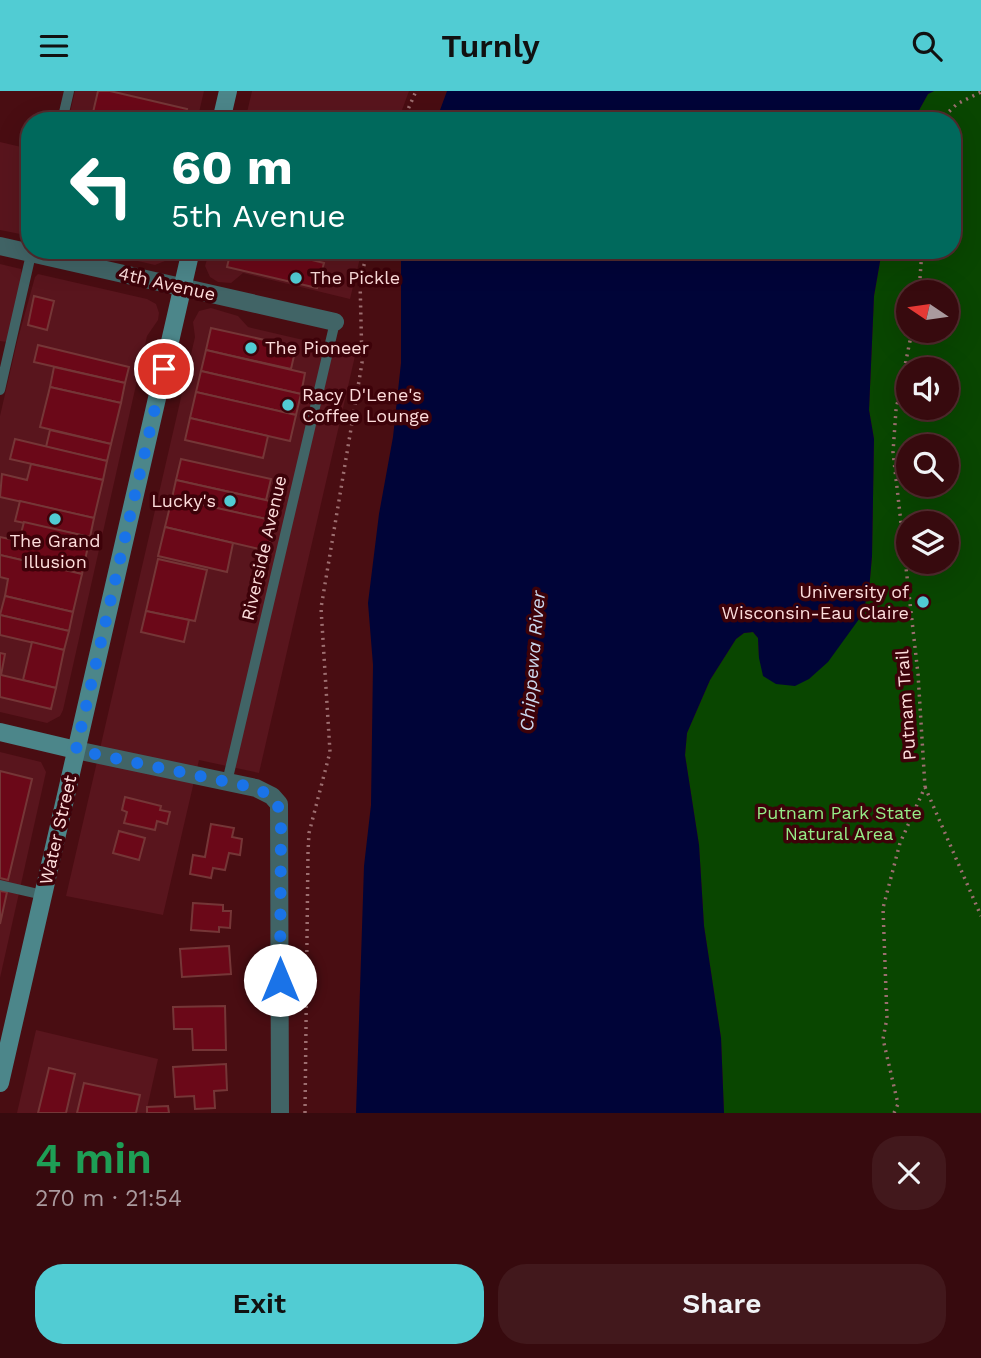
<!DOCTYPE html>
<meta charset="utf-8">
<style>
body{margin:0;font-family:"Work Sans",sans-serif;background:#42181c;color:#f1f3f6;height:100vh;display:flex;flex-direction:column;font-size:26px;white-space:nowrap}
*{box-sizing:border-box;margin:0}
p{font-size:23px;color:#aa9a9e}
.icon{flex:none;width:38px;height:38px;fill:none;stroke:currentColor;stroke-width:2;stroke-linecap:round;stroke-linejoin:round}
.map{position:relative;height:1022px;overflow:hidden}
.sheet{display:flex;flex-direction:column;background:#370a0e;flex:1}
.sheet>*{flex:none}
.banner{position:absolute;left:21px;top:21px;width:940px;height:147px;border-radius:28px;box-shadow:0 7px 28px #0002,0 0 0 2px #512b2e;background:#00695c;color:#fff;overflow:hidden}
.needle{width:46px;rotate:283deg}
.tools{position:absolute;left:896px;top:189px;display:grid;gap:14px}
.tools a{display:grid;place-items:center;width:63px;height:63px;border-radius:50%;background:#370a0e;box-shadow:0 7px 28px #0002,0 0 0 2px #512b2e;font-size:35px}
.pin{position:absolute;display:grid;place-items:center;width:60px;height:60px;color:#fff;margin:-30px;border:4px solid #fff;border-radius:50%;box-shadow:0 2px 7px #0007}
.me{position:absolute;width:77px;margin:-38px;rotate:0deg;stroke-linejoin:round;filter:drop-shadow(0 0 5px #0008)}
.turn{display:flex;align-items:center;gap:24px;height:147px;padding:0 35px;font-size:32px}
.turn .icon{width:91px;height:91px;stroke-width:2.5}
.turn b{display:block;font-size:49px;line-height:60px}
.round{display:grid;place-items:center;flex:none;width:74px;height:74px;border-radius:28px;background:#42181c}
.headline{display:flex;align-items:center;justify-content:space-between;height:119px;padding:0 35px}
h1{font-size:42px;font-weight:600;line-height:52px;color:#1e9e55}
.primary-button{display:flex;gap:14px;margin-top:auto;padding:14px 35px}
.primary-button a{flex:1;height:80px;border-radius:28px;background:#51ccd3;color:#111;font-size:28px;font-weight:600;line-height:80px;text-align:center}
.primary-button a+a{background:#42181c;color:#f1f3f6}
header{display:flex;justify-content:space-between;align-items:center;height:91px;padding:0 35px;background:#51ccd3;color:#111;font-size:32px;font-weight:600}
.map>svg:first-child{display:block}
</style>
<header><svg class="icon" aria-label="menu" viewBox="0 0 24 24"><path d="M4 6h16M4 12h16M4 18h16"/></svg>Turnly<svg class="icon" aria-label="search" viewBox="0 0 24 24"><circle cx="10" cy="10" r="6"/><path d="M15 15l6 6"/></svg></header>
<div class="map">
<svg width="981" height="1022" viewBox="0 0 981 1022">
<rect width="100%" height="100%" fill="#490d12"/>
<g fill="#59151d">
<polygon points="75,0 204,0 197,30 68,30"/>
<polygon points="252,0 409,0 398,30 245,30"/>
<polygon points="0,51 30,58 30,145 0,139"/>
<polygon points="90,159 173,159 170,168 155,174"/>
<polygon points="214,159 362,159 350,208 243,182 231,192 218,191 210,186 205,175 208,165"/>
<polygon points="0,173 21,178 22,183 7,251 0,250"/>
<polygon points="38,183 147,208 156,213 159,222 158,229 147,245 63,619 60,625 47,632 0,621 0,325 17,251 35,186"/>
<polygon points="211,217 238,225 248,236 312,251 355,265 259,682 199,669 163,824 66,805 195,246 193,231 199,220"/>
<polygon points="0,661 41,671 46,681 0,887"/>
<polygon points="36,939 158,968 146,1022 17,1022"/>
</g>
<path fill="#094600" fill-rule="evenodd" d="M934 0H981V1022H724L721 947 704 835 699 754 685 664 687 642 710 589 736 548 744 542 753 541 758 547 759 567 869 499 872 465 874 348 869 319 874 205 882 159H952V30H913L928 3ZM908 201H947V240H908ZM908 278H947V317H908ZM908 355H947V394H908ZM908 432H947V471H908Z"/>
<g fill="#000438">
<polygon points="447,0 934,0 928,3 913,30 436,30"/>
<polygon points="401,159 882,159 874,205 869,319 874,348 872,465 869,499 862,524 828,571 809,588 795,595 776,593 763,585 759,567 758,547 753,541 744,542 736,548 710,589 687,642 685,664 699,754 704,835 721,947 724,1022 356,1022 364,775 371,714 373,574 368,512 379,423 393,346 401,272"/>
</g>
<g fill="#6b0818" stroke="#753637" stroke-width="2">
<polygon points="98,0 110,0 187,18 184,30 91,30"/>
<polygon points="231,159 272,159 324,172 317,197 227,176"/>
<polygon points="34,205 54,210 47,239 28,234"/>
<polygon points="211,237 296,256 291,278 206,259"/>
<polygon points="38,254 129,276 125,292 34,271"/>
<polygon points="206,259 305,282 301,303 201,280"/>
<polygon points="54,276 125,292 121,312 50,296"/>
<polygon points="201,280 301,303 296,324 196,301"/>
<polygon points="50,296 121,312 111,353 40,336"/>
<polygon points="196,301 296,324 290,350 190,327"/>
<polygon points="190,327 268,345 263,367 185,349"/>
<polygon points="50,339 111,353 107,370 46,356"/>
<polygon points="15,348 107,370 103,389 10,368"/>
<polygon points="181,368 271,388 266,409 176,389"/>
<polygon points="31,373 103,389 94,427 0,406 2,383 27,389"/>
<polygon points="176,389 279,412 275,430 172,407"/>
<polygon points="172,407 275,430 268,460 165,436"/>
<polygon points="20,410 94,427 90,446 15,430"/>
<polygon points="24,431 90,446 82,483 0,464 0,446 19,450"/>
<polygon points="165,436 233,452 227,481 158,465"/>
<polygon points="0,464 82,483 73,521 5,505 8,488 0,486"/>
<polygon points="158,468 207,479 195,530 146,520"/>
<polygon points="5,505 73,521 69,540 0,524"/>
<polygon points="146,520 189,529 184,551 141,541"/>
<polygon points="0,524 69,540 64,559 0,544"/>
<polygon points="32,551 64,559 56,597 23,589"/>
<polygon points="0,562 5,563 1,584 56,597 51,618 0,606"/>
<polygon points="0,680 32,688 8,789 0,787"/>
<polygon points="125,706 161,715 160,719 170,721 167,733 157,730 155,739 124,732 127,721 122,719"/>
<polygon points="211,733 234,737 232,746 242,748 240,764 229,762 225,779 213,777 211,787 190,783 193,764 205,766"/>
<polygon points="119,740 145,747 139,769 113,762"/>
<polygon points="0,800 7,801 0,833"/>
<polygon points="193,812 223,814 223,820 231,820 230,837 219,836 219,841 191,839"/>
<polygon points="229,855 231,883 182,886 180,858"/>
<polygon points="225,915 226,959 193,959 192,938 174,938 173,916"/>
<polygon points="226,973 227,999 214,1000 215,1017 195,1018 194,1005 175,1006 173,976"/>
<polygon points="49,977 75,983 66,1022 38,1022"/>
<polygon points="84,992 140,1004 136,1022 77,1022"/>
<polygon points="168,1015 169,1022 147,1022 147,1016"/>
</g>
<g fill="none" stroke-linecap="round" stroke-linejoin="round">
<g stroke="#9d6e70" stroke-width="3.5" stroke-dasharray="2 5" stroke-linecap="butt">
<polyline points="403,30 416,0"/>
<polyline points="939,30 957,13 981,1"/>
<polyline points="919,201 922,159"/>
<polyline points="925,696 981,825"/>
<polyline points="305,1022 308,761 309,742 330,661 321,517 362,272 360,189 368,159"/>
<polyline points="894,1022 898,1013 883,948 887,927 883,817 900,752 925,696 918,583 893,361 896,319 912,240"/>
</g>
<g stroke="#416466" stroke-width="10">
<polyline points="62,30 69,0"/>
<polyline points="0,299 32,159"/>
<polyline points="227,691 335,231"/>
<polyline points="0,794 43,804"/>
</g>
<g stroke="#416466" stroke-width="18">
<polyline points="0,155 335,231"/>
<polyline points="76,659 256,697 272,705 279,713 280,1022"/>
</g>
<g stroke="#4c868a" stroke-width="18">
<polyline points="221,30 228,0"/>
<polyline points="0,641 76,659"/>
<polyline points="0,992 191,159"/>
</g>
</g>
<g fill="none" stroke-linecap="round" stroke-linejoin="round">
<path stroke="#1a73e8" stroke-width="12" stroke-dasharray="0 21.6" d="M164 278 76 659 256 697C273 706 279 710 281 729L280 889"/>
</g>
<g fill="#51ccd3" stroke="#3d0209" stroke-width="2.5">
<circle cx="296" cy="187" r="7"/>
<circle cx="251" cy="257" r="7"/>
<circle cx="288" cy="314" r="7"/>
<circle cx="230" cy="410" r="7"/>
<circle cx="55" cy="428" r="7"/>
<circle cx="923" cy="511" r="7"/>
</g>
<g text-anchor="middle" stroke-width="7" stroke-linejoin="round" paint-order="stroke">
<g font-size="18" fill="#fddddc" stroke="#3d0209" text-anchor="start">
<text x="310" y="193">The Pickle</text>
<text x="265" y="263">The Pioneer</text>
<text x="302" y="310">Racy D'Lene's<tspan x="302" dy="21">Coffee Lounge</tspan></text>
<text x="216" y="416" text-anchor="end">Lucky's</text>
<text x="55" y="456" text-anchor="middle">The Grand<tspan x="55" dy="21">Illusion</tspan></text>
<text x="909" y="507" text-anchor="end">University of<tspan x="909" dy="21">Wisconsin-Eau Claire</tspan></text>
</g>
<g font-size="18" fill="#fddddc" stroke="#3d0209">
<text transform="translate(167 193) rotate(13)" y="6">4th Avenue</text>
<text transform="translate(264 457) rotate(-77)" y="6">Riverside Avenue</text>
<text transform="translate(906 614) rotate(-94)" y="6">Putnam Trail</text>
<text transform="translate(58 739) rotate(-77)" y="6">Water Street</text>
</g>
<g font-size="18" fill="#96ec87" stroke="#3d0209">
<text x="839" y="728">Putnam Park State<tspan x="839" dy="21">Natural Area</tspan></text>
</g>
<g font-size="19" font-style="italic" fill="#cad7ec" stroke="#3d0209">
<text transform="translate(532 570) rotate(-85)" y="7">Chippewa River</text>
</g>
</g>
</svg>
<div class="tools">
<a><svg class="needle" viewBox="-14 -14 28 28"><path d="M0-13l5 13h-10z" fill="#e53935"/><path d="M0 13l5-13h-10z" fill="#aa9a9e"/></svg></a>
<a><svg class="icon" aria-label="sound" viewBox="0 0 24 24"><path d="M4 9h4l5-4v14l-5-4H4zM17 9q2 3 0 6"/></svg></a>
<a><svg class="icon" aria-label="search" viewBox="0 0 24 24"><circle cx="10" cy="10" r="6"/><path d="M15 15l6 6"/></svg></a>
<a><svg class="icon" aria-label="layers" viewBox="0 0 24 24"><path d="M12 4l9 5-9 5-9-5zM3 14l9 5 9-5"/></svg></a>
</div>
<div class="pin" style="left:164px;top:278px;background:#d93025"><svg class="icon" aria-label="arrive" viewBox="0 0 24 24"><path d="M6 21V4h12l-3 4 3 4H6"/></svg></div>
<svg class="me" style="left:280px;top:889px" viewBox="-20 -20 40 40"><circle r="19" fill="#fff"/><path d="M0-13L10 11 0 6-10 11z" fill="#1a73e8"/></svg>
<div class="banner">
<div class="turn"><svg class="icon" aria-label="left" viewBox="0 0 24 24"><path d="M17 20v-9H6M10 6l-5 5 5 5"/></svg><div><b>60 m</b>5th Avenue</div></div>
</div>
</div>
<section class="sheet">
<div class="headline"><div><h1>4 min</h1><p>270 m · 21:54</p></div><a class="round"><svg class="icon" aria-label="close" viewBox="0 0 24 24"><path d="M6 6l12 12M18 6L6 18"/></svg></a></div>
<div class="primary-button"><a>Exit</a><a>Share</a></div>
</section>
